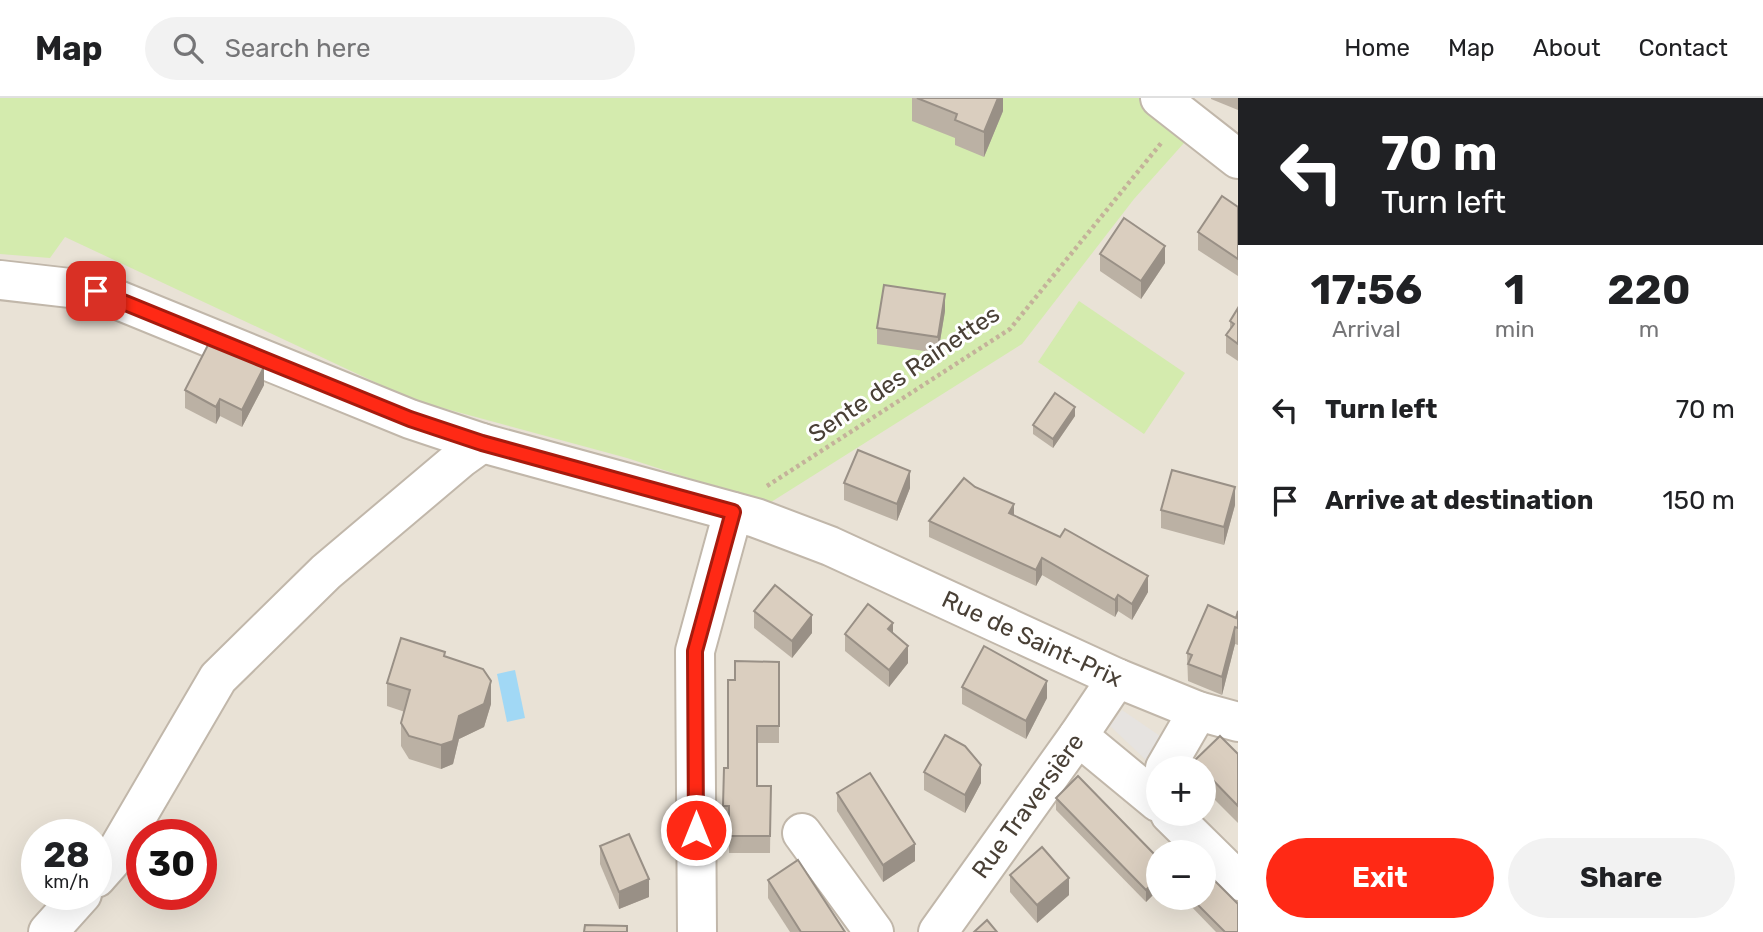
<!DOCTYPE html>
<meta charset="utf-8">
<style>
body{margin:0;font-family:Rubik,sans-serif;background:#f2f2f2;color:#202124;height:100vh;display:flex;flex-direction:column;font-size:26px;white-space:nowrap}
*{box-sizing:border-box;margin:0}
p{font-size:23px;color:#757577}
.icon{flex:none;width:38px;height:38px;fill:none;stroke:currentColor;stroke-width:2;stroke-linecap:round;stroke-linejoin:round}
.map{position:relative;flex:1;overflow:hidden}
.side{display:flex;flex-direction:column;background:#fff;width:525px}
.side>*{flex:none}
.banner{background:#202124;color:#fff;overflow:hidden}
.buttons{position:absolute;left:1146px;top:658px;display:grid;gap:14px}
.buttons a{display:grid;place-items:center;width:70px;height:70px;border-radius:50%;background:#fff;box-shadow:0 7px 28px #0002;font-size:35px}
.speed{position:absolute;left:21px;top:721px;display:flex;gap:14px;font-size:35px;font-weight:700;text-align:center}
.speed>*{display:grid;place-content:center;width:91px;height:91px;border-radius:50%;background:#fff;box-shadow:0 7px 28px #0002;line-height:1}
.speed small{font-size:18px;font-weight:400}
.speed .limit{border:10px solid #d22;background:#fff;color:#111}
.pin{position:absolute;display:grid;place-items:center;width:60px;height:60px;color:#fff;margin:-30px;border-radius:14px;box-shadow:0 4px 10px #0006}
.me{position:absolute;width:77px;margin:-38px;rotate:0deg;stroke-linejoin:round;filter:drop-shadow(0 0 5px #0008)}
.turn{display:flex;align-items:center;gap:24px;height:147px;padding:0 28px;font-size:32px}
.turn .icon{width:91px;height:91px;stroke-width:2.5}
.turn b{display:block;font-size:49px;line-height:60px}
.eta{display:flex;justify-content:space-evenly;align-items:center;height:119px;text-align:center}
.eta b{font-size:42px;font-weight:700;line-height:49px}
.action{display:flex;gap:14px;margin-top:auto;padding:14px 28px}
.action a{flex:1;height:80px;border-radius:42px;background:#ff2915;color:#fff;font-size:28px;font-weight:700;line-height:80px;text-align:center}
.action a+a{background:#f2f2f2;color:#202124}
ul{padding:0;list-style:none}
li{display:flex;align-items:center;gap:21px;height:91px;padding:0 28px}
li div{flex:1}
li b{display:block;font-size:26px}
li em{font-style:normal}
header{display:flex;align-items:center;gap:42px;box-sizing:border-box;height:98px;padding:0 35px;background:#fff;border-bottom:2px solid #e0e0e0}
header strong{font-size:33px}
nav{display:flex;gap:38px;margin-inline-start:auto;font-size:24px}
.search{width:490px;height:63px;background:#f2f2f2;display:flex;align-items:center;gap:18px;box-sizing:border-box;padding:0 24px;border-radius:38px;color:#757577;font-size:26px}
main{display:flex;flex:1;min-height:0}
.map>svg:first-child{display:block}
</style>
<header>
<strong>Map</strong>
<div class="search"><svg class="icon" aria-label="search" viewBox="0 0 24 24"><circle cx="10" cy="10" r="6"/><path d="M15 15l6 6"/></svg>Search here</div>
<nav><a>Home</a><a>Map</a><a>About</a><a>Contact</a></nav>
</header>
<main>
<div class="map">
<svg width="1238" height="834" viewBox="0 0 1238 834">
<rect width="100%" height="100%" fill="#f5f0e8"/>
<path fill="#e9e2d6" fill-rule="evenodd" d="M0 0H1238V834H0ZM1158 670H1204V716H1158ZM37 737H96V796H37ZM142 737H201V796H142ZM1158 754H1204V800H1158Z"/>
<g fill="#d4ebae">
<polygon points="0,0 1147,0 1192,36 1134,101 1022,246 768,406 627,360 413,302 65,139 50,160 0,156"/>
<polygon points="1079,203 1185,275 1144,336 1038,264"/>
</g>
<polygon fill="#e6e3e0" points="1122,612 1163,640 1148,664 1110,628"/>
<polygon fill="#a1d8f5" points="515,572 525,620 507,624 497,576"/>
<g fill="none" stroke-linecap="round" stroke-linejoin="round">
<g stroke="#c1b7aa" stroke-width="42">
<g id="minor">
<polyline points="1160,0 1238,61"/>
<polyline points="0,182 96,193 410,321 482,345 756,420 830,448 1117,580 1198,613 1238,624"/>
<polyline points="1078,638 1158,704"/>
<polyline points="1165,670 1198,613"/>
<polyline points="1170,716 1238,783"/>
<polyline points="802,735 874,834"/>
<polyline points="96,780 111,763 218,580 326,474 461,360 482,345"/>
<polyline points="48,834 82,796"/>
<polyline points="697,834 695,553 733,414"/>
<polyline points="938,834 1078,638 1117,580"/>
</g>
</g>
<polyline stroke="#c4b29a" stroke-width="4.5" stroke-dasharray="3.5 3.5" stroke-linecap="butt" points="767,388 1010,231 1162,44"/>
<use href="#minor" stroke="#fff" stroke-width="38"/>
</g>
<g fill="#bbb1a4">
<polygon points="912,0 1003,0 1003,13 984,59 955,47 955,40 912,23"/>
<polygon points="1211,0 1238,0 1238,12 1211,1"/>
<polygon points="1238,109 1238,178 1198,152 1198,134"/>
<polygon points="1100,156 1165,165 1141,201 1100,173"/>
<polygon points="1238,210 1238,263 1226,255 1226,237 1230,232 1230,223"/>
<polygon points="945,213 938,255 877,246 877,230"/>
<polygon points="264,287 242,329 220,318 216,326 185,310 185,292"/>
<polygon points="1075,318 1053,350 1033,336 1033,327"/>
<polygon points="844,385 910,390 897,423 844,402"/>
<polygon points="975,389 1014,417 1148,494 1132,522 1118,513 1115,519 1042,477 1036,488 929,439 929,423"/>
<polygon points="1235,407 1224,447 1161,430 1161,412"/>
<polygon points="754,513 812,535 792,560 754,530"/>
<polygon points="1238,513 1238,547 1235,546 1222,597 1188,583 1187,555 1236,520"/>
<polygon points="893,535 908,565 889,589 845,553 845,536"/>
<polygon points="445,558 491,606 484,629 459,641 453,666 441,671 409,661 401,648 401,625 405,614 387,608 387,585"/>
<polygon points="779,564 779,645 757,645 757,688 771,688 770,755 729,755 729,725 723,725 724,670 728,670"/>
<polygon points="962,589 1047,600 1026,641 962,606"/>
<polygon points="1238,656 1238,725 1204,691 1204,670 1194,670 1194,663"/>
<polygon points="924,674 981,685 965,715 924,692"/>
<polygon points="837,695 915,763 883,784 837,713"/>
<polygon points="1056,700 1158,760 1158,792 1146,804 1056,712"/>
<polygon points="600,748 649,799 619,811 600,766"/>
<polygon points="1010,777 1069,797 1037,825 1010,794"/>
<polygon points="768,782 845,834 790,834 768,800"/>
<polygon points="1186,800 1204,800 1238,834 1216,834 1186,803"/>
</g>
<g fill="#999086">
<polygon points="998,0 1003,0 1003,13 984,59 984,34"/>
<polygon points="1165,148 1165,165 1141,201 1141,183"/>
<polygon points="945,196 945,213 938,255 938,239"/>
<polygon points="264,269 264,287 242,329 242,312"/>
<polygon points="220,301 220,318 216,326 216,309"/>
<polygon points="1075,309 1075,318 1053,350 1053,341"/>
<polygon points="910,373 910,390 897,423 897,406"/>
<polygon points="1235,389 1235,407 1224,447 1224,429"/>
<polygon points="1014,406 1014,423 1009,415"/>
<polygon points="1042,460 1042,477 1036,488 1036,472"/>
<polygon points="1148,478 1148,494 1132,522 1132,506"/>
<polygon points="1118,497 1118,513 1115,519 1115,502"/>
<polygon points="812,517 812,535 792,560 792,543"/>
<polygon points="893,525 893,542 888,531"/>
<polygon points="1235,529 1235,546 1222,597 1222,579"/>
<polygon points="908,548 908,565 889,589 889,572"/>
<polygon points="491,583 491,606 484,629 459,641 453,666 441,671 441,647 459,618"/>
<polygon points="1047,583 1047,600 1026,641 1026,623"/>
<polygon points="981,667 981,685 965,715 965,697"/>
<polygon points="915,746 915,763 883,784 883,767"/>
<polygon points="1069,780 1069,797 1037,825 1037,807"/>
<polygon points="1158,780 1158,792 1146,804 1146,792"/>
<polygon points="649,781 649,799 619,811 619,794"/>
</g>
<g fill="#dacebf" stroke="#999086" stroke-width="2">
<polygon points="917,0 998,0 984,34 955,22 957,16"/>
<polygon points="1222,98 1238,109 1238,161 1198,134"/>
<polygon points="1124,120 1165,148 1141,183 1100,156"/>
<polygon points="884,187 945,196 938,239 877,230"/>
<polygon points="1238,210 1238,246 1226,237 1234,226 1230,223"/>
<polygon points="209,245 264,269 242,312 220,301 216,309 185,292"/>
<polygon points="1055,295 1075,309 1053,341 1033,327"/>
<polygon points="858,352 910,373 897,406 844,385"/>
<polygon points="1172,372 1235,389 1224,429 1161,412"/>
<polygon points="964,380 975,389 1014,406 1009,415 1060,439 1065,431 1148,478 1132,506 1118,497 1115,502 1042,460 1036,472 929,423"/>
<polygon points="775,487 812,517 792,543 754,513"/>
<polygon points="868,506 893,525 888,531 908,548 889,572 845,536"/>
<polygon points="1208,507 1236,520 1238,513 1238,530 1235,529 1222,579 1188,566 1192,557 1187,555"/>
<polygon points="401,540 445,554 444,558 483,571 491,583 484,606 459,618 453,643 441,647 409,638 401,625 410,592 387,585"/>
<polygon points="984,548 1047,583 1026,623 962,589"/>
<polygon points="735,563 779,564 779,628 757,628 757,688 771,688 770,738 729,738 729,708 723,708 724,670 728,670 728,582 735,582"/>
<polygon points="945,637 965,648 981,667 965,697 924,674"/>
<polygon points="1220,638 1238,656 1238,708 1204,673 1204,670 1201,670 1194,663"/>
<polygon points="870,675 915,746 883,767 837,695"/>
<polygon points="1078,678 1158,760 1158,780 1146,792 1056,700"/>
<polygon points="629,736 649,781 619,794 600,748"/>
<polygon points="1042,749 1069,780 1037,807 1010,777"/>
<polygon points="798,762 845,834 801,834 768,782"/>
<polygon points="1206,774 1238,806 1238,834 1225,834 1191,800 1204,800 1204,776"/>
<polygon points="987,822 997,834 974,834"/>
<polygon points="585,827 627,828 627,834 584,834"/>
</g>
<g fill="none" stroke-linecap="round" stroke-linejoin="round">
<g stroke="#a61b0e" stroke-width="18">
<polyline id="route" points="96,193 410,321 482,345 733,414 695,553 696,732"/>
</g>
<use href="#route" stroke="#ff2915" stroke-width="12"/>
</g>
<g text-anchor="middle" stroke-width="6" stroke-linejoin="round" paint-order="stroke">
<g font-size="24" fill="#494036" stroke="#fff">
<text transform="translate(904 276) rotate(-34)" y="8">Sente des Rainettes</text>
<text transform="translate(1032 541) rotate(25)" y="8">Rue de Saint-Prix</text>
<text transform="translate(1028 708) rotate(-54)" y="8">Rue Traversière</text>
</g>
</g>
</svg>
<div class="buttons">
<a>+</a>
<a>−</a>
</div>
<div class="speed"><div>28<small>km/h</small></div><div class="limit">30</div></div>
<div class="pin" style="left:96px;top:193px;background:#d93025"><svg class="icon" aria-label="arrive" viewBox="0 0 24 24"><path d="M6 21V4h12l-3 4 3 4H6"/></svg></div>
<svg class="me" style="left:696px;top:732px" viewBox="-20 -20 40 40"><circle r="17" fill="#ff2915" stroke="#fff" stroke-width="3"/><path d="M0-11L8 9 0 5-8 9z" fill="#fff"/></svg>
</div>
<section class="side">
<div class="banner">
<div class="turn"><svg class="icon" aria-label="left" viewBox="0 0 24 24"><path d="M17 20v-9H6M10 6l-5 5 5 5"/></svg><div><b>70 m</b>Turn left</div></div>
</div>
<div class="eta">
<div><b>17:56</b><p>Arrival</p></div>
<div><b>1</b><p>min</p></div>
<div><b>220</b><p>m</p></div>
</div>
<ul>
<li><svg class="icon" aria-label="left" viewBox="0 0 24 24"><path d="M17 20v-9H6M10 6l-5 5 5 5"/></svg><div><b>Turn left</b></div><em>70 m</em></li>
<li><svg class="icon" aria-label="arrive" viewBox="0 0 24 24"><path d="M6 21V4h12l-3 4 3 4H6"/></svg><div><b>Arrive at destination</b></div><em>150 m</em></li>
</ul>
<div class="action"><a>Exit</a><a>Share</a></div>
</section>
</main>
